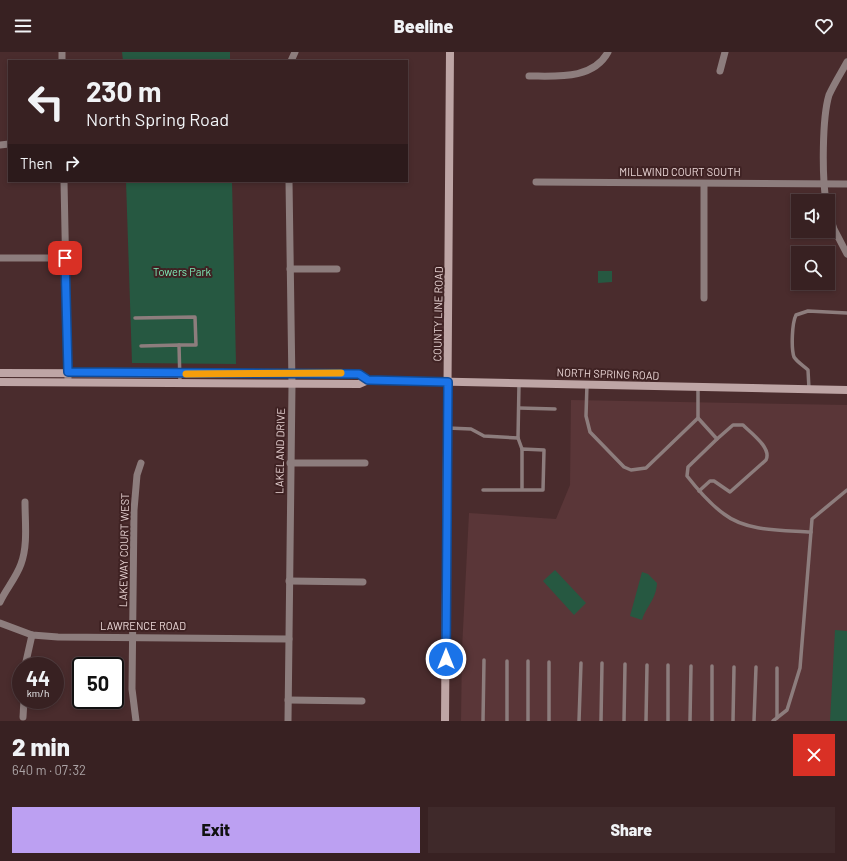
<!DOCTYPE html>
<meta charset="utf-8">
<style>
body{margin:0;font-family:Barlow,sans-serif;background:#3f292a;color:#f1f3f6;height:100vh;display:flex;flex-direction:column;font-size:15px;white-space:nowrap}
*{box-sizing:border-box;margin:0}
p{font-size:13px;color:#aba3a5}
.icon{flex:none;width:22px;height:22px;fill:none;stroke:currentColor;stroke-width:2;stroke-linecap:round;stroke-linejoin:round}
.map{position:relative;height:669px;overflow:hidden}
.panel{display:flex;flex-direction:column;background:#382122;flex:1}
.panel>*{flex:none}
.hud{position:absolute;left:8px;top:8px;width:400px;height:122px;border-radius:0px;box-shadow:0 2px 6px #0003,0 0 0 1px #523e40;background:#382122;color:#f1f3f6;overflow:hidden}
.buttons{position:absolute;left:791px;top:142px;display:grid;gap:8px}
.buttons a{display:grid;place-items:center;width:44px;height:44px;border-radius:0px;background:#382122;box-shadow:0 2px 6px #0003,0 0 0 1px #523e40;font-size:20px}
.speed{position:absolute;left:12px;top:605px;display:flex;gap:8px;font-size:20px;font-weight:700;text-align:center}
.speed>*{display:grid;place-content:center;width:52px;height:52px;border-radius:50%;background:#382122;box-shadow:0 2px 6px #0003,0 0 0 1px #523e40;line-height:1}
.speed small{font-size:10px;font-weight:400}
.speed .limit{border:2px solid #111;border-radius:6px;background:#fff;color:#111}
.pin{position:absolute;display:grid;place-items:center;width:34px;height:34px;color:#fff;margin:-17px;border-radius:8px;box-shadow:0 2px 6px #0006}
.me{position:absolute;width:44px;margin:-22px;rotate:0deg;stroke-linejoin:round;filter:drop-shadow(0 0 3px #0008)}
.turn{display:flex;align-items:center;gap:14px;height:84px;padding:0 12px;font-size:18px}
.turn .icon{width:52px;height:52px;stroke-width:2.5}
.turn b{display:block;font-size:28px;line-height:34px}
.then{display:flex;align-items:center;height:38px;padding:0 12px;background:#0003;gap:8px;font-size:15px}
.round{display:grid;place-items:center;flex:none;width:42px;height:42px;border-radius:0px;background:#3f292a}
.summary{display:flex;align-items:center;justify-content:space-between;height:68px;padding:0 12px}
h1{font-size:24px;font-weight:800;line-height:30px}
.button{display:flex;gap:8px;margin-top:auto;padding:8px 12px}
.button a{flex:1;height:46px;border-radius:0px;background:#bca0f2;color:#111;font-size:16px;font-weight:800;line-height:46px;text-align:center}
.button a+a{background:#3f292a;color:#f1f3f6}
header{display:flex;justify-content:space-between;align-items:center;height:52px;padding:0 12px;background:#382122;font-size:18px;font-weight:800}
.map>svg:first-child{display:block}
</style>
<header><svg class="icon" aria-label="menu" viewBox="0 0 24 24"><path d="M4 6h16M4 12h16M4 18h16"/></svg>Beeline<svg class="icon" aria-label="heart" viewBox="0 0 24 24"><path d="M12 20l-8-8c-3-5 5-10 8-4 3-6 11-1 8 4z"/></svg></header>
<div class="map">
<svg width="847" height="669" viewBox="0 0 847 669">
<rect width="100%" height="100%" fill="#4a2c2d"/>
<polygon fill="#5a3638" points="571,348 847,353 847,669 461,669 462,597 469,461 556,467 570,433"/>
<g fill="#265841">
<polygon points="122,0 230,0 230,9 123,9"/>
<polygon points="126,129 232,129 236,312 132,311"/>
<polygon points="598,219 612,219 612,230 598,231"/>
<polygon points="555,518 586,551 574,563 543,529"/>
<path d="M642 520 648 522 657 531C656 548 647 553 642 568L630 564Z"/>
<polygon points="835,578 847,579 847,669 830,669"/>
</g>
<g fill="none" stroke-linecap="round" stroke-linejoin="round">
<g stroke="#8d7d7d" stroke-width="3.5">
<polyline points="135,266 195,265 196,293 179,293"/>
<polyline points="141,294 179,293 180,331"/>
<polyline points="587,332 586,364 590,380 624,415 631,418 646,416 698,366 698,335"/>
<path d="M809 337 808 318C804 314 797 310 794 305 791 296 792 271 796 263L808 259 847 261"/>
<polyline points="519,356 555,357"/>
<path d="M698 366 717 387 688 415 687 424C698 438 710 452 724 462 747 480 784 478 811 480"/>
<polyline points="448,376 471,377 484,384 518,386 519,332"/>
<polyline points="518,386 522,397"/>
<polyline points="483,438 543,438 544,398 522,397 522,438"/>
<path d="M699 439 710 429H714L730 440 766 408C772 396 751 381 743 373H733L717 387"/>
<polyline points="507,609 507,669"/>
<polyline points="549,610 549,669"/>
<polyline points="777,616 777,666"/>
<polyline points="483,669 484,608"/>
<polyline points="528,669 528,609"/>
<polyline points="579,669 581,611"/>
<polyline points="601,669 602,611"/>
<polyline points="624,669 625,612"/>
<polyline points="646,669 647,613"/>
<polyline points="668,669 668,613"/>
<polyline points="690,669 691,614"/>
<polyline points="712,669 712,614"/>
<polyline points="733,669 734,615"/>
<polyline points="754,669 756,615"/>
<polyline points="773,669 787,658 800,616 812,467 847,438"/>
</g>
<g stroke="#8d7d7d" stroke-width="7">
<polyline points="62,0 62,9"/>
<polyline points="291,9 295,0"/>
<polyline points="720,19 725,0"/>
<path d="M529 24C556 24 593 28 608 0"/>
<polyline points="0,93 9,92"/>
<polyline points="64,129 68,327"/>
<polyline points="536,130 847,132"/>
<polyline points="704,132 704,246"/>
<path d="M826 149C822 125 822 66 829 43 834 32 841 21 847 10"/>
<polyline points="828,159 834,177 847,202"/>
<polyline points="0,206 65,206"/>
<polyline points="290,217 337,217"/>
<polyline points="290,411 365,411"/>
<polyline points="289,529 363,530"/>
<path d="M0 550C6 537 16 526 21 512 28 493 25 470 25 450"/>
<polyline points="0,571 32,583 58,585 289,587"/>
<polyline points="25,614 32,583"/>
<polyline points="288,648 362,649"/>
<polyline points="23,665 24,648"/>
<polyline points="136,669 132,637 134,458 137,423 141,411"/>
<polyline points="288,669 292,333 289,129"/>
</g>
<g stroke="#bea5a5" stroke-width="8">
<polyline points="0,321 359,322 368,328"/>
<polyline points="0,330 359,332 368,328 847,338"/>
<polyline points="445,669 450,0"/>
</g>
</g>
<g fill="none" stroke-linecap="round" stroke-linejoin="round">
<g stroke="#114b97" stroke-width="10">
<polyline id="route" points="65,206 68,320 359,322 368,328 448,330 446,607"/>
</g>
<use href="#route" stroke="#1a73e8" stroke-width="7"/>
<polyline stroke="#f59e0b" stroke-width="7" points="186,322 341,321"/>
</g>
<g text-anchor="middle" stroke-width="4" stroke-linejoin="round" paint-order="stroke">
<g font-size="11" fill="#e9d5d5" stroke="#3f2223">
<text x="680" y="124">MILLWIND COURT SOUTH</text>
<text transform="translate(438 262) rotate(-89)" y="4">COUNTY LINE ROAD</text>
<text transform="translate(608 322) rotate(2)" y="4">NORTH SPRING ROAD</text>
<text transform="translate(280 399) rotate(-89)" y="4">LAKELAND DRIVE</text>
<text transform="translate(124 498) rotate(-89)" y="4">LAKEWAY COURT WEST</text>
<text x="143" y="578">LAWRENCE ROAD</text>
</g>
<g font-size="11" fill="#7fedb9" stroke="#3f2223">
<text x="182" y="224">Towers Park</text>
</g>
</g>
</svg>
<div class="buttons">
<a><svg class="icon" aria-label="sound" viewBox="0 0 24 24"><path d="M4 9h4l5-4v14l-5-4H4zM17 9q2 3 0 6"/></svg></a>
<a><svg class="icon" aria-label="search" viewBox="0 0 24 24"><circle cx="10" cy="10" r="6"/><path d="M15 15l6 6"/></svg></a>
</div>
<div class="speed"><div>44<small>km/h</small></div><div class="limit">50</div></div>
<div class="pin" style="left:65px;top:206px;background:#d93025"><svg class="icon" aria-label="arrive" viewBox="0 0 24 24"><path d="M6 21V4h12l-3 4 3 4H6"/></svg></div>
<svg class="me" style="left:446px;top:607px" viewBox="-20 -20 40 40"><circle r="17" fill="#1a73e8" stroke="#fff" stroke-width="3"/><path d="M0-11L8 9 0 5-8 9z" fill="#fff"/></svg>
<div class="hud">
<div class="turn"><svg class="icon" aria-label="left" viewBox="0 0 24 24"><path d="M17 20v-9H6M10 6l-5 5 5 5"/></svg><div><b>230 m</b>North Spring Road</div></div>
<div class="then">Then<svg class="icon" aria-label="right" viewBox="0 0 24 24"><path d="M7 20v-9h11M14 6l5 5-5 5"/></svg></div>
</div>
</div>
<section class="panel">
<div class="summary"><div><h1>2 min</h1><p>640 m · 07:32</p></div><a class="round" style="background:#d93025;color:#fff"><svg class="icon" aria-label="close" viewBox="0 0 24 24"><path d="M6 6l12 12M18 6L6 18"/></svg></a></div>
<div class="button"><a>Exit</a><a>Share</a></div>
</section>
